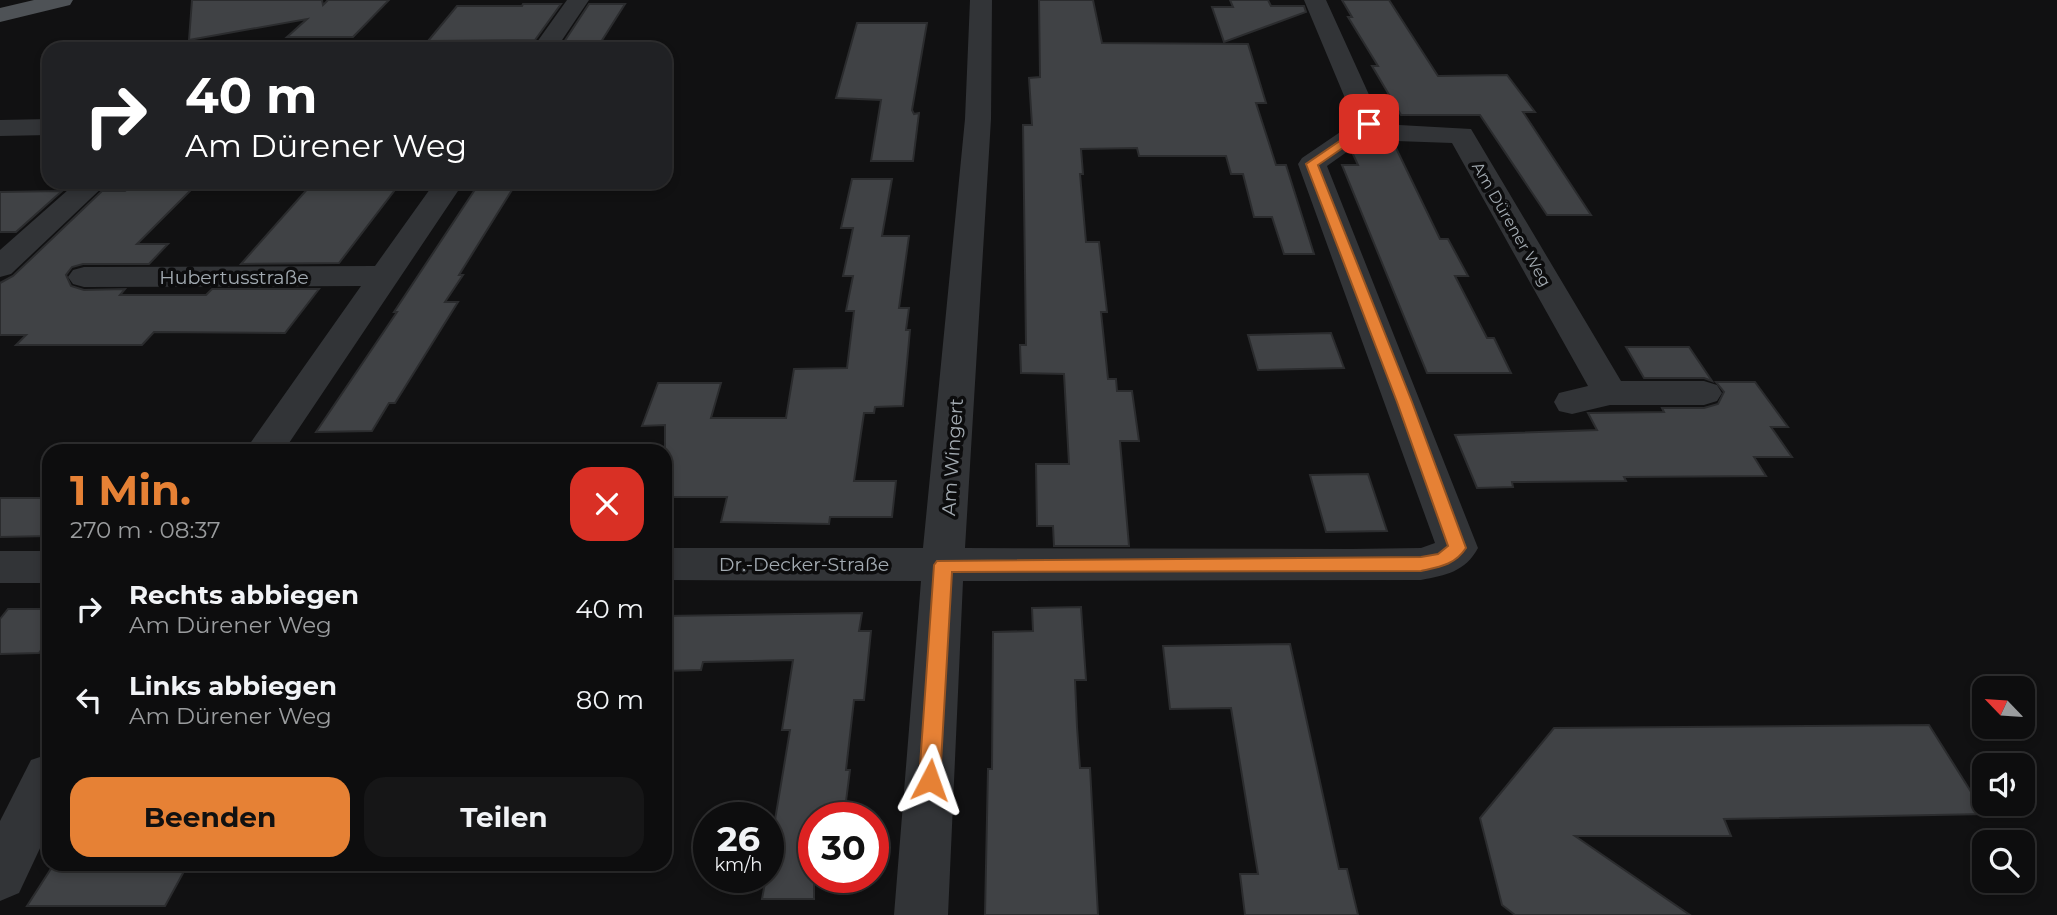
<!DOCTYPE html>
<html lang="de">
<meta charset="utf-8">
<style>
body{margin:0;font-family:Montserrat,sans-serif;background:#161617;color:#f1f3f6;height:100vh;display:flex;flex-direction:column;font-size:26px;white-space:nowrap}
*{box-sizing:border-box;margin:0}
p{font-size:23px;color:#9a9c9e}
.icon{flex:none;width:38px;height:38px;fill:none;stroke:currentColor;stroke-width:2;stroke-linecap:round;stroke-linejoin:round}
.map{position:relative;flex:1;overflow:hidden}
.sheet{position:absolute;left:42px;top:444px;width:630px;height:427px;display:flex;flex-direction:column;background:#0d0d0e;border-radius:21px;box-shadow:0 4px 10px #0003,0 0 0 2px #2d2d2e}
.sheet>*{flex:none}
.guide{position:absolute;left:42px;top:42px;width:630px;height:147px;border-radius:21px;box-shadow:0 4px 10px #0003,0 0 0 2px #2d2d2e;background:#202124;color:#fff;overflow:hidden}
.needle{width:46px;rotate:295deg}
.tools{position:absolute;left:1972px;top:676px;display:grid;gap:14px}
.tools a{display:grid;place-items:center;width:63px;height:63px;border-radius:14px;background:#0d0d0e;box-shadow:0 4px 10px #0003,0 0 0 2px #2d2d2e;font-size:35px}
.speed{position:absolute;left:693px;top:802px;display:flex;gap:14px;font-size:35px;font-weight:700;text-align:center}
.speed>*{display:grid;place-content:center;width:91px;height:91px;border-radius:50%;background:#0d0d0e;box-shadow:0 4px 10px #0003,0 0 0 2px #2d2d2e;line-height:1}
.speed small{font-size:18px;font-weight:400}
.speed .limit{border:10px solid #d22;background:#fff;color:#111}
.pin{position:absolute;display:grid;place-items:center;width:60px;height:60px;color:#fff;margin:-30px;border-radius:14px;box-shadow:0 4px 10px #0006}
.me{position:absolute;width:77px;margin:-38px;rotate:4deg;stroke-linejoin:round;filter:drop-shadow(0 0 5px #0008)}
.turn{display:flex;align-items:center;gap:24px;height:147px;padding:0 28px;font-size:32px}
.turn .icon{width:91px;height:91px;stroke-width:2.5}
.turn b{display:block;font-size:49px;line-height:60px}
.round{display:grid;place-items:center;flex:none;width:74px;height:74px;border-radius:21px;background:#161617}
.summary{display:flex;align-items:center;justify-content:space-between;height:119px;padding:0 28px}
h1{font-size:42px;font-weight:700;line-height:52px;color:#e68135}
.button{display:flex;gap:14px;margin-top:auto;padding:14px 28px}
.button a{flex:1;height:80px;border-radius:21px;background:#e68135;color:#111;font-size:28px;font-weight:700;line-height:80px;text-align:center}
.button a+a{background:#161617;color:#f1f3f6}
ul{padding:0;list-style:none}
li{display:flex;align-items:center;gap:21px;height:91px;padding:0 28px}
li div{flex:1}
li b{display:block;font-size:26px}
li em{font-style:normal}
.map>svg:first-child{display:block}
</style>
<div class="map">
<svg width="2057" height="915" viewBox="0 0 2057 915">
<rect width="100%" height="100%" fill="#111112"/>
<g fill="#404245" stroke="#2b2c2e" stroke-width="2">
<polygon points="192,0 322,0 323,5 328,0 389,0 353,37 287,37 307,19 189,40"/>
<polygon points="1039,0 1093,0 1102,43 1248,44 1266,103 1256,103 1276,165 1286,165 1314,254 1284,254 1272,217 1254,217 1243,174 1231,174 1226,156 1139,156 1137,148 1081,149 1083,174 1080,174 1086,242 1099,242 1107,312 1101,312 1108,379 1116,379 1117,391 1132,391 1139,441 1120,441 1129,546 1054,546 1053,526 1037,526 1036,464 1069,464 1064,374 1021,373 1020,345 1026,345 1023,125 1032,125 1029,78 1040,77"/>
<polygon points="1230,0 1268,0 1271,6 1304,6 1306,12 1224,42 1212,7 1233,7"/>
<polygon points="1342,0 1389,0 1438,76 1507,75 1535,112 1523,112 1591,215 1547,215 1480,115 1401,115 1372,66 1378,66 1348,17 1352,17"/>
<polygon points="523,4 561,4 535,40 428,41 457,6 522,6"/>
<polygon points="589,4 625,4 599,45 562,45"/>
<polygon points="857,23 927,23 912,110 914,114 919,113 913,161 871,161 881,100 836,98"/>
<polygon points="1396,148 1440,239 1448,239 1468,276 1455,276 1487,338 1494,338 1511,373 1427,373 1342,165 1358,165 1352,152 1356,149"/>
<polygon points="852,179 892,179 882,236 909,236 899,308 909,308 906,330 910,330 903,406 875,407 874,413 864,413 854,481 896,481 892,517 830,517 829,524 721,522 727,497 665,497 665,425 642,426 658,383 721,383 711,418 786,418 794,369 847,368 854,311 846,311 853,276 843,276 853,228 841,228"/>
<polygon points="135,182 199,182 137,244 168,244 149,264 83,264 72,267 66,275 71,286 84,290 125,289 120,295 206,295 212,289 319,289 285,333 154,332 142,345 16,345 26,335 0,335 0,283 13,276 102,191 125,191"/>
<polygon points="363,182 401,182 339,263 241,264 310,186 360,187"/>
<polygon points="480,182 517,182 459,275 463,275 445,302 458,302 395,403 389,403 372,431 316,432 397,312 394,312"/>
<polygon points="62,191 16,232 0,232 0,192"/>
<polygon points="1331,333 1344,368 1258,370 1248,335"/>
<polygon points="1626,347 1689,347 1712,381 1704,378 1644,378"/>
<polygon points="1716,382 1755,382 1788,427 1771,427 1792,457 1754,457 1766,476 1624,477 1626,481 1512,482 1513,487 1477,488 1455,435 1597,430 1588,413 1664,412 1662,408 1704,408 1718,404 1724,392"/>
<polygon points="1368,474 1387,531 1326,532 1310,475"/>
<polygon points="0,498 49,498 49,536 0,537"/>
<polygon points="1081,607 1086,680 1075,680 1077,727 1080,768 1090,768 1098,915 985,915 988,769 992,769 993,632 1033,631 1032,608"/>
<polygon points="8,609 49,609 49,639 39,653 0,654 0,619"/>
<polygon points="862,613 859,631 871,631 864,700 854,700 846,770 850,770 844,817 814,817 814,899 762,899 766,877 768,877 768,862 790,730 782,730 793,660 703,662 701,670 665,671 665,616"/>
<polygon points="1290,644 1339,869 1347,869 1358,915 1245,915 1240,874 1258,874 1231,708 1170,709 1163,646"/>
<polygon points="1929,725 1985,814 1724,819 1731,836 1575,836 1690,915 1515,915 1502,905 1480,818 1554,728"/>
<polygon points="54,864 188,864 165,906 27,906"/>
</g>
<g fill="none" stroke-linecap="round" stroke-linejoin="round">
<g fill="#323437" fill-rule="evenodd">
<polygon points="567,0 589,0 556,49 532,49"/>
<path d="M970 0H992L991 119 965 548 1352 549 1421 548 1435 543 1298 164 1302 158 1355 122 1304 0H1326L1380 119 1399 125 1471 129 1621 381H1704L1717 385 1722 393 1717 401 1704 405H1610L1572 414 1559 411 1554 402 1559 393 1588 386 1452 143 1396 141 1372 134 1327 166 1478 548C1465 572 1446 575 1421 580L963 581 948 915H894L921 581 665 580V548H923L965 119Z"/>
<polygon points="49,119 49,135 0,136 0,120"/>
<polygon points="77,182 108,182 11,274 0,277 0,250"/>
<polygon points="435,182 464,182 283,452 244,452 361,286 84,287 73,284 68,277 73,270 84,267 375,266"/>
<rect x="0" y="551" width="49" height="32"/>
<polygon points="49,754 49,829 19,893 0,901 0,821 31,760"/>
</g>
<polygon fill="#4e5256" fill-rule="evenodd" points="34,0 73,0 70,5 0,22 0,8"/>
</g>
<path fill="#e68135" stroke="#965422" stroke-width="2" d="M1369 121 1373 122V127L1318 165 1412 402 1466 548C1455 565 1439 567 1421 571L952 572 940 780 937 787 930 790 922 787 919 780 934 565 937 561 1421 557 1438 554 1448 546 1397 402 1306 164Z"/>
<g text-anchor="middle" stroke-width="7" stroke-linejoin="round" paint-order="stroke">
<g font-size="16" fill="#a3abb2" stroke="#0c0c0d">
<text transform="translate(1512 224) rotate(60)" y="6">Am Dürener Weg</text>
</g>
<g font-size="19" fill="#a3abb2" stroke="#0c0c0d">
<text x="234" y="284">Hubertusstraße</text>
<text transform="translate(952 457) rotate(-86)" y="7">Am Wingert</text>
<text x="804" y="571">Dr.-Decker-Straße</text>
</g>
</g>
</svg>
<div class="tools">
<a><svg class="needle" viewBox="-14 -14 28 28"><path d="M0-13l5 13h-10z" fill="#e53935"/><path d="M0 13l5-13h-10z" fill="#9a9c9e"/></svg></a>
<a><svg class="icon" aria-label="sound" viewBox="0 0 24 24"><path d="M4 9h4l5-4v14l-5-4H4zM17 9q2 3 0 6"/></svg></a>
<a><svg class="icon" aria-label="search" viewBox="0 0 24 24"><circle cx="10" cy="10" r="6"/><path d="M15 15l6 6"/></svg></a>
</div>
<div class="speed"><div>26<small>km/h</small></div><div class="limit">30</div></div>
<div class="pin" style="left:1369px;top:124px;background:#d93025"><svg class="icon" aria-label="arrive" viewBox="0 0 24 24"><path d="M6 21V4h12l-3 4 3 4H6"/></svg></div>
<svg class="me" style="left:930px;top:780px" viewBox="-20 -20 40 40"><path d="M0-17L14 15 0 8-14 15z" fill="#e68135" stroke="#fff" stroke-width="4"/></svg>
<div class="guide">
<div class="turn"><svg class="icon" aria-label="right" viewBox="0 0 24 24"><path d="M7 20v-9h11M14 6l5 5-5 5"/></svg><div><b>40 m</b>Am Dürener Weg</div></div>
</div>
<section class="sheet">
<div class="summary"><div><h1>1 Min.</h1><p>270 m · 08:37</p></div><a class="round" style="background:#d93025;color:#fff"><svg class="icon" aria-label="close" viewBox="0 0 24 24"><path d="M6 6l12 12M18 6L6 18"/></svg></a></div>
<ul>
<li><svg class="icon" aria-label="right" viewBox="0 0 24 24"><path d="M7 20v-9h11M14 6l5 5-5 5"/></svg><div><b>Rechts abbiegen</b><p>Am Dürener Weg</p></div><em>40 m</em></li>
<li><svg class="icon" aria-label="left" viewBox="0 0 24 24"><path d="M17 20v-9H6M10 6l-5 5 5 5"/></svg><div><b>Links abbiegen</b><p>Am Dürener Weg</p></div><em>80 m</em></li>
</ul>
<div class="button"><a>Beenden</a><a>Teilen</a></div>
</section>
</div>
